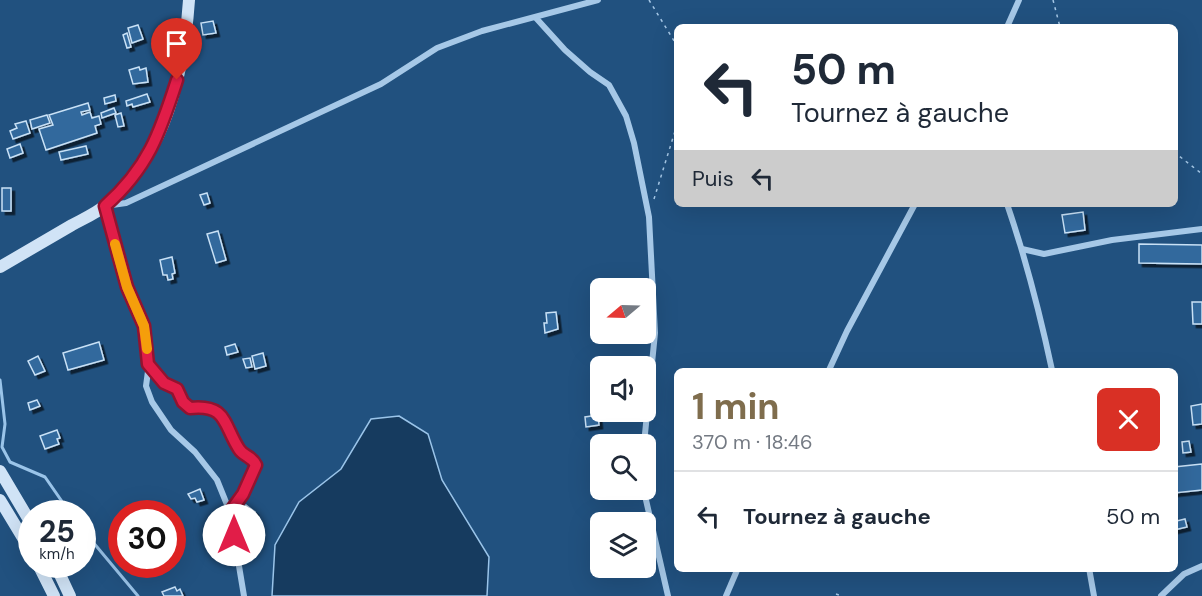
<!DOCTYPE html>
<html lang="fr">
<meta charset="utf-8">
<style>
body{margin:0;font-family:"DM Sans",sans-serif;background:#f6f6f7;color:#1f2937;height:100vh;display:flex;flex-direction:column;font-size:22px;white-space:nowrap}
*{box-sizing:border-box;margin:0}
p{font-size:20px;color:#747a83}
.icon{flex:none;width:33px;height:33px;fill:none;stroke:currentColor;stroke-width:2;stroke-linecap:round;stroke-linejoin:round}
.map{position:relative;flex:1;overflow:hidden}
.details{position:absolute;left:674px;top:368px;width:504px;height:204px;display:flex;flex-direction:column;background:#fff;border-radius:9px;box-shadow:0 6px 24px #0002}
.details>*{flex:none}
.banner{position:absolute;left:674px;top:24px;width:504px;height:183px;border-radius:9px;box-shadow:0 6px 24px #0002;background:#fff;color:#1f2937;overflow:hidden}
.needle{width:39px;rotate:251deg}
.tools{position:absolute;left:590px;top:278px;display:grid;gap:12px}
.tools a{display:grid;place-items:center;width:66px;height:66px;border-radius:9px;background:#fff;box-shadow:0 6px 24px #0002;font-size:30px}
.speed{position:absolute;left:18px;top:500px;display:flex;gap:12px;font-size:30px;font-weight:700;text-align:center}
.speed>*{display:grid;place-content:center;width:78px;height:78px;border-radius:50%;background:#fff;box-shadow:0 6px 24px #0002;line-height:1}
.speed small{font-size:15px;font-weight:400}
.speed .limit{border:9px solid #d22;background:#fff;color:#111}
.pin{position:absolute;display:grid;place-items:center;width:51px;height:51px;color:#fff;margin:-62px -26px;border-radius:50% 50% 50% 0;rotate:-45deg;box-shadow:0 0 6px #0007}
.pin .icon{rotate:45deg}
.me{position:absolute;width:66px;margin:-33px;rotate:0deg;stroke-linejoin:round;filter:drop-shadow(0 0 4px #0008)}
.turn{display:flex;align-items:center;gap:21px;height:126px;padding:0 18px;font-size:27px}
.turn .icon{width:78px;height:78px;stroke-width:2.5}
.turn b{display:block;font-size:42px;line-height:51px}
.then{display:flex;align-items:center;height:57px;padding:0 18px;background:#0003;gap:12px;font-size:22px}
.round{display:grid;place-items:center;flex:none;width:63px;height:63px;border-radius:9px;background:#f6f6f7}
.overview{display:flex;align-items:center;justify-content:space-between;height:102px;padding:0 18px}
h1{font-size:36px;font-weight:700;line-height:45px;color:#7f6d4d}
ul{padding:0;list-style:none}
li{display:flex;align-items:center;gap:18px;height:90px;padding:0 18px;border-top:2px solid #e0e1e3}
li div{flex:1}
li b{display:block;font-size:22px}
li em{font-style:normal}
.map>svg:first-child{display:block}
</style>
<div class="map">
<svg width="1202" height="596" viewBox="0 0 1202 596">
<defs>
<filter id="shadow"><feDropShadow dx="3.5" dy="3.5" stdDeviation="0" flood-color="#0009"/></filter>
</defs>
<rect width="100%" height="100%" fill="#21517f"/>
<polygon fill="#163b5f" stroke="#9ac4e9" stroke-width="1.5" points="399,416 428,434 442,480 489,557 487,596 272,596 275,545 299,502 341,469 371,419"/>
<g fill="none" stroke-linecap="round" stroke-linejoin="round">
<g stroke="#9ac4e9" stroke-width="3">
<polyline points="0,380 5,424 2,447 10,462 45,477 70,513"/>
<polyline points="82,529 138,596"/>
</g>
</g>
<g fill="#30699d" stroke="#c9e1f6" stroke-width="1.5" filter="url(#shadow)">
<polygon points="213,21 216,33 203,35 201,23"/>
<polygon points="138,25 143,39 132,43 128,28"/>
<polygon points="127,33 131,47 127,48 123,35"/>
<polygon points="139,67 140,70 146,68 148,82 133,84 129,70"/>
<polygon points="147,94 150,102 133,107 132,104 127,106 126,101"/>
<polygon points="115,95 116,101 105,104 104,98"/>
<polygon points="88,103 90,110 81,112 82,115 90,112 92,118 99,116 101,124 95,126 97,133 46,150 39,129 53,125 49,115"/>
<polygon points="114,108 116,113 102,118 101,113"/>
<polygon points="121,113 124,126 118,127 115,115"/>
<polygon points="47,115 50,123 32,129 30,120"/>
<polygon points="26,121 30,133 13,139 10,131 17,128 15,124"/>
<polygon points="20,144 23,153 10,158 7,149"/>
<polygon points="86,146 88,154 61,160 59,152"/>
<rect x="2" y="188" width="9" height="23"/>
<polygon points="207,193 210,203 204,205 200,195"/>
<polygon points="1083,212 1085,230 1065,233 1062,215"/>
<polygon points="218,231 226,260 216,263 207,234"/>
<polygon points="1139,244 1202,245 1202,264 1139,263"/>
<polygon points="172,257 175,273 172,274 173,279 168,280 167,275 163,275 160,260"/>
<polygon points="1192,302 1202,302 1202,324 1193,324"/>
<polygon points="556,312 558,329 545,333 544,323 547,323 546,313"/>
<polygon points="99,342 104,360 68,370 63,353"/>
<polygon points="235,344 238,352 227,355 225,347"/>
<polygon points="263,353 266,366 255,369 252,356"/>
<polygon points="38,356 45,371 35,375 28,361"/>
<polygon points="250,358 252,367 246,368 243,359"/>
<polygon points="37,400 40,406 30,410 28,403"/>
<polygon points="1202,404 1202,424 1193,425 1191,406"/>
<polygon points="598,415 599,425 586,427 585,417"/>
<polygon points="57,430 60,438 57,439 59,444 45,449 40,436"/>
<polygon points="1189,441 1191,452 1183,453 1182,442"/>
<polygon points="1202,464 1202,490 1174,493 1174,467"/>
<polygon points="200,489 204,500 197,502 195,498 191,499 188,494"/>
<polygon points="246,505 255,512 248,521 239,515"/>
<polygon points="1174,516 1177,521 1185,519 1187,527 1174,530"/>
<polygon points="175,587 177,591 180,589 183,596 164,596 162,592"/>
</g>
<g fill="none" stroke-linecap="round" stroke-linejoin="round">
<g stroke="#a6c8e7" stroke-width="1.5" stroke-dasharray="3 4.5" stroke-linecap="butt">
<polyline points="649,0 676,44"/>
<polyline points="1053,0 1060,27"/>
<polyline points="1174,152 1202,174"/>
<polyline points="654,199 676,128"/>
<polyline points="836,594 842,596"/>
</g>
<g stroke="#a6c8e7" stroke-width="6">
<polyline points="536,18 565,50 590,72 609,85 626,116 634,143 649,217 655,333 644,444"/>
<polyline points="1007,27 1019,0"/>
<path d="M1007 204C1026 259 1040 314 1052 370"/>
<polyline points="1022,249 1044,254 1112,240 1202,229"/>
<path d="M149 364 164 383 177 389 183 402 190 408C227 404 223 424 239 449 244 457 251 455 256 465 250 482 240 497 230 512"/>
<polyline points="829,370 847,331 915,204"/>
<polyline points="645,478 646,500 668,596"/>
<polyline points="1089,568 1094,596"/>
<polyline points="244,596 230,512 217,480 195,452 171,430 152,402 146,386 149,364 144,326 127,287 105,206 126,203 381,84 437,48 482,31 598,0"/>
<polyline points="726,596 738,568"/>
<polyline points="1161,596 1184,574 1202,566"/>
</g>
<g stroke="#d0e3f6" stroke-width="12">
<path d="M0 267C24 253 48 239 72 225 83 219 97 213 107 204 165 156 184 72 189 0"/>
<polyline points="0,471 32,525"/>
<polyline points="0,500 32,553"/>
<polyline points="38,564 54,596"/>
<polyline points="55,564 70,596"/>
</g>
</g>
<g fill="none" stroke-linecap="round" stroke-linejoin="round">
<g stroke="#92132f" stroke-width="15">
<path id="route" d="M177 80C160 133 148 168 105 206L127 287 144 326 148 364 164 383 177 389 183 402 190 408C227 404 223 424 239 449 244 457 251 455 256 465L243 494 230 512 234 535"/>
</g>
<use href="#route" stroke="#e11d48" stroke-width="10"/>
<polyline stroke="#f59e0b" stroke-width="10" points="115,244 127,287 144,326 147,349"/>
</g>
</svg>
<div class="tools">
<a><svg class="needle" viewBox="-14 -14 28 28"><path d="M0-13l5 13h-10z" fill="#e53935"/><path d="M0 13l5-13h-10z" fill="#747a83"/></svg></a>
<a><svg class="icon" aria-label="sound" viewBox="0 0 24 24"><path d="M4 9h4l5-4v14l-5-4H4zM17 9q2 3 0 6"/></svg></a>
<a><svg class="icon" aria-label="search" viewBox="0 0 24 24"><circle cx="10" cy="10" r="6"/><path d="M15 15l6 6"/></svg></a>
<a><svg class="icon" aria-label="layers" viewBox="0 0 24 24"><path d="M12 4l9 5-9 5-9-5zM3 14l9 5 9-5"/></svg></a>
</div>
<div class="speed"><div>25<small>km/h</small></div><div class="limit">30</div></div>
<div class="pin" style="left:177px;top:80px;background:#d93025"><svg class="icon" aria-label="arrive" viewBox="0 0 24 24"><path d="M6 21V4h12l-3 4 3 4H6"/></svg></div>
<svg class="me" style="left:234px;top:535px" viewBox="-20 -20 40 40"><circle r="19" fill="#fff"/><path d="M0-13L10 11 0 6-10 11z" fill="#e11d48"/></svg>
<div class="banner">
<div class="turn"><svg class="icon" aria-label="left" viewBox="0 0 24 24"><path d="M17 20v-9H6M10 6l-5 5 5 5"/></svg><div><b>50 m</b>Tournez à gauche</div></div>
<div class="then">Puis<svg class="icon" aria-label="left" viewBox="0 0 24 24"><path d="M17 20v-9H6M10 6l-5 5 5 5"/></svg></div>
</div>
<section class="details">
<div class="overview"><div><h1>1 min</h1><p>370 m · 18:46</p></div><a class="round" style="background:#d93025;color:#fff"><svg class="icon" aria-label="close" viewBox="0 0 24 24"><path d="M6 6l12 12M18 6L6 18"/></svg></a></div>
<ul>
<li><svg class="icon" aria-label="left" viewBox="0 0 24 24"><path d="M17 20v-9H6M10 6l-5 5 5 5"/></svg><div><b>Tournez à gauche</b></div><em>50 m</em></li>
</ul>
</section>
</div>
